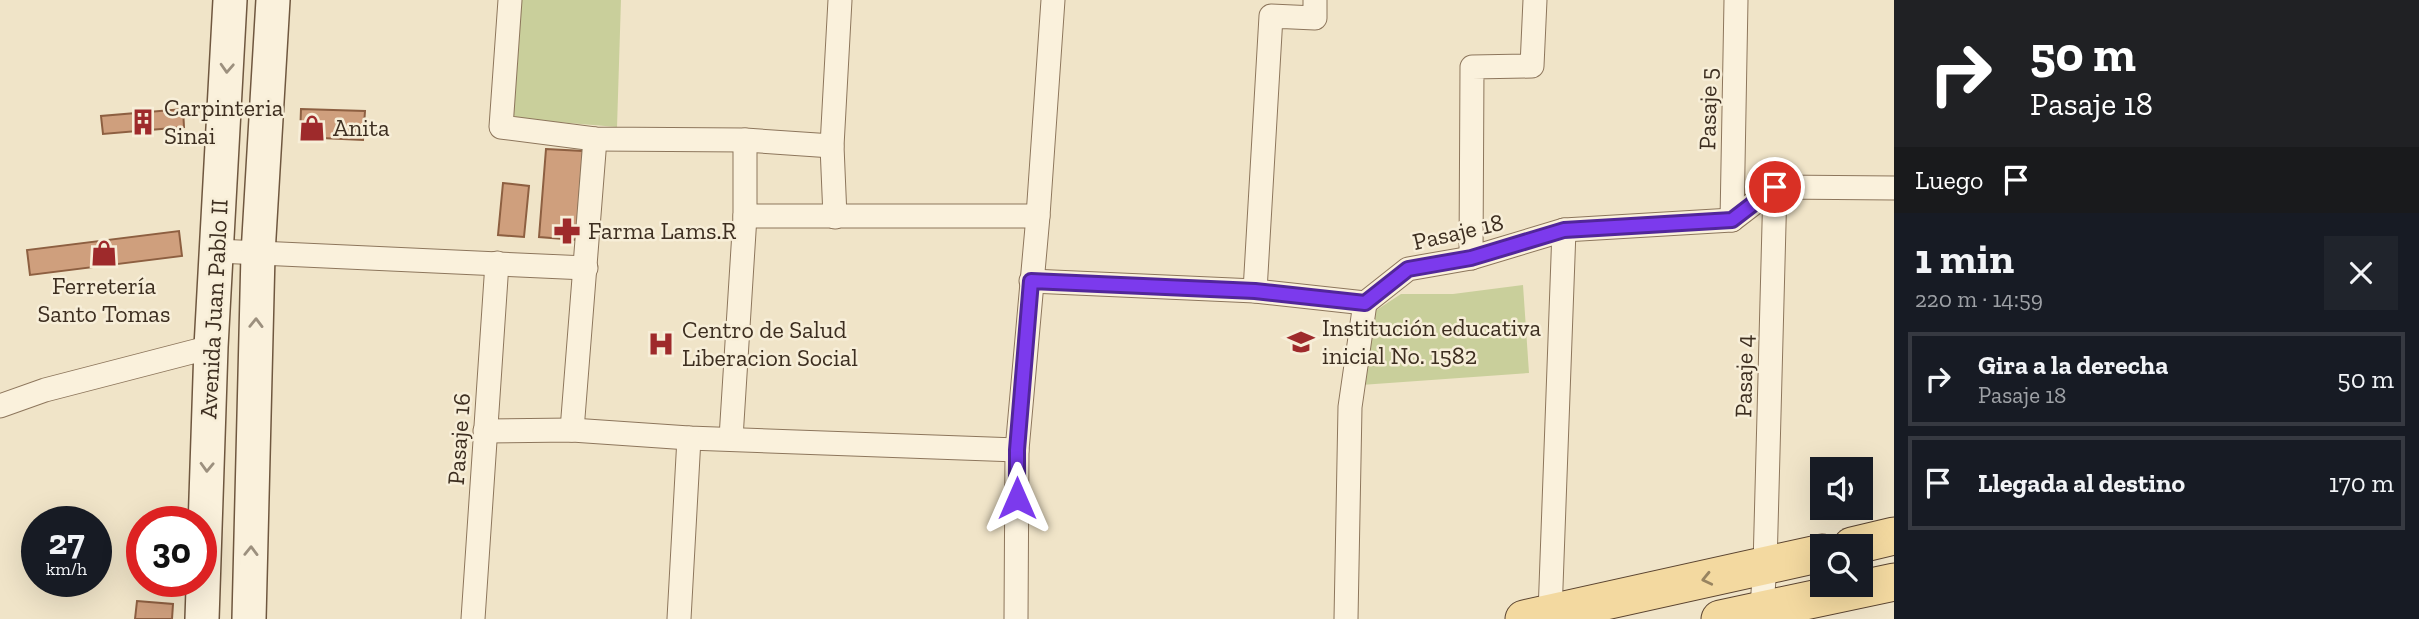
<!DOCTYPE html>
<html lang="es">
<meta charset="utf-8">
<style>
body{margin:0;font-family:"Zilla Slab",serif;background:#20242c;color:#f1f3f6;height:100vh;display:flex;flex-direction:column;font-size:26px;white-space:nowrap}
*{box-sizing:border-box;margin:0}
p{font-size:23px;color:#9ea1a6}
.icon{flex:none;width:38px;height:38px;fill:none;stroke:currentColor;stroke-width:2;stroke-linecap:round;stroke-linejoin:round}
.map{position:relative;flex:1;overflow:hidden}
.side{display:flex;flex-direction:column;background:#171b24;width:525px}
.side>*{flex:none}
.top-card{background:#202124;color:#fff;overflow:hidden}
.fabs{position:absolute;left:1810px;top:457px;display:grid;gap:14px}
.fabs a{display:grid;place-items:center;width:63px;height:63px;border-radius:0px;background:#171b24;box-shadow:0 7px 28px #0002;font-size:35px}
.speed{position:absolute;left:21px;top:506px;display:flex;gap:14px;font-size:35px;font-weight:700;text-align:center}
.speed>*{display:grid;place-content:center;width:91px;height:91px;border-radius:50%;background:#171b24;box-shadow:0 7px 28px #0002;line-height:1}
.speed small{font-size:18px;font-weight:400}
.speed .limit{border:10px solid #d22;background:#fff;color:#111}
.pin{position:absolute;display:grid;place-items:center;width:60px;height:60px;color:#fff;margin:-30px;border:4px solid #fff;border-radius:50%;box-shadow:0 2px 7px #0007}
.me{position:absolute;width:77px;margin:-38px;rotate:0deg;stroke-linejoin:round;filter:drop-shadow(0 0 5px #0008)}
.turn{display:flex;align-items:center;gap:24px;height:147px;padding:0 21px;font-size:32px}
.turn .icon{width:91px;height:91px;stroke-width:2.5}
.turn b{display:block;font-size:49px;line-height:60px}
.then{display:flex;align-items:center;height:66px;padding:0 21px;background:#0003;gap:14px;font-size:26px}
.round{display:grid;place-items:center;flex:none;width:74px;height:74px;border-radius:0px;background:#20242c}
.summary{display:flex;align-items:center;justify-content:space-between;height:119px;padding:0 21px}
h1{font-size:42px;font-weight:800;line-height:52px}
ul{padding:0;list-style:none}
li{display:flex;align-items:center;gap:21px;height:94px;margin:0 14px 10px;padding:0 7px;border:4px solid #363941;border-radius:0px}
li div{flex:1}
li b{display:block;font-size:26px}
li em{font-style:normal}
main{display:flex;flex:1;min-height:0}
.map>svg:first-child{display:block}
</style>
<main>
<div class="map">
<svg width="1894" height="619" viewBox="0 0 1894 619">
<rect width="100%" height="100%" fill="#f0e4c8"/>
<g fill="#c9cf9b">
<polygon points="514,0 621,0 617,127 507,118"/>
<polygon points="1523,285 1529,373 1361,385 1375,311 1401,294 1453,294"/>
</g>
<g fill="#cf9f7d" stroke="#8d5f41" stroke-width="2">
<polygon points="183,109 184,127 103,134 101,116"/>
<polygon points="301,109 365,111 363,140 300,137"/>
<polygon points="546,149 583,151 576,240 539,237"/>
<polygon points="503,183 529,186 524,237 498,235"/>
<polygon points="179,231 182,256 30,275 27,250"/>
<polygon points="137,601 173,604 172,619 135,619"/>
</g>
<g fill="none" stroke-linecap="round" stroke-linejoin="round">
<g stroke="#8d765c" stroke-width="25">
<g id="street">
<polyline points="510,0 501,127 595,139 745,140 832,146"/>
<polyline points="745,216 1038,216"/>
<polyline points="835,217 832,146 840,0"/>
<polyline points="1732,220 1736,0"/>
<polyline points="216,251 586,268"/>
<polyline points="1471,258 1472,67 1532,66 1535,0"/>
<polyline points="1031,281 1255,291 1365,303 1408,269 1471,258 1564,230 1732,220 1775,187 1894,188"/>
<polyline points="1255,291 1271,16 1315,18 1315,0"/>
<polyline points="0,406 45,390 211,347"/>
<polyline points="572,430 595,139"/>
<polyline points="485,431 572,430 689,438 1017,450"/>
<polyline points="731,438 745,216 745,140"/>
<polyline points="1550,614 1564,230"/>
<polyline points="473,619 497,263"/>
<polyline points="679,619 689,438"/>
<polyline points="1016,619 1017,450 1038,216 1053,0"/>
<polyline points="1346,619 1350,407 1365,303"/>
<polyline points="1761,619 1765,566 1775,187"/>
</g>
</g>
<g stroke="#6f573f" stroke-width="36">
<g id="secondary">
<polyline points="202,619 211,347 230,0"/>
<polyline points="249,619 258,254 273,0"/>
</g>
</g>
<g stroke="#5b4430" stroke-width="39">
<g id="primary">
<polyline points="1852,546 1894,536"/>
<polyline points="1524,619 1822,553"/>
<polyline points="1720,619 1894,582"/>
</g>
</g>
<use href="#street" stroke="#faf1dc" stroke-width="23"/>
<use href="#secondary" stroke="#faf1dc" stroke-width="33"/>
<use href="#primary" stroke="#f3d9a0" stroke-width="37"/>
</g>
<defs><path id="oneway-chevron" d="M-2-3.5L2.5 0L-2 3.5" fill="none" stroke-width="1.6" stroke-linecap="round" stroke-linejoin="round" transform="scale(1.75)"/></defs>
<g stroke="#9c907e">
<use href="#oneway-chevron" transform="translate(227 68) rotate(93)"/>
<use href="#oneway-chevron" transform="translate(256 323) rotate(-89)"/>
<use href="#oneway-chevron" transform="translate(207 467) rotate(92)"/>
<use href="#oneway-chevron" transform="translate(251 551) rotate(-89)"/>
</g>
<use stroke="#988460" href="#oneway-chevron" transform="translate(1707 579) rotate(167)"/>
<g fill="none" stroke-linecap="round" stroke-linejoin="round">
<g stroke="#51269a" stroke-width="18">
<polyline id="route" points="1017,498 1017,450 1031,281 1255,291 1365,303 1408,269 1471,258 1564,230 1732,220 1775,187"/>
</g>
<use href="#route" stroke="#7c3aed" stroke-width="12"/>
</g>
<defs>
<g id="building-bare" transform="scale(2.1)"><path d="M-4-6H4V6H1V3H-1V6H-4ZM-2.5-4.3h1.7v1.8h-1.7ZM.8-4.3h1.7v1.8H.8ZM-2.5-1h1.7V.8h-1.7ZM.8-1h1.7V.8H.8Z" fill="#9e2a2b" stroke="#f7eed8" stroke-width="2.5" paint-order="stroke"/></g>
<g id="shop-bare" transform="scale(2.1)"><path d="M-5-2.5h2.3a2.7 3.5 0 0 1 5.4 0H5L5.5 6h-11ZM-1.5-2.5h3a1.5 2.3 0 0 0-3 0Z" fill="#9e2a2b" stroke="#f7eed8" stroke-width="2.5" paint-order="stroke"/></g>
<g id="pharmacy-bare" transform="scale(2.1)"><path d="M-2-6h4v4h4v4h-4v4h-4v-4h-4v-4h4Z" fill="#9e2a2b" stroke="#f7eed8" stroke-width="2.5" paint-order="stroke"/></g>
<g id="school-bare" transform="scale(2.1)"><path d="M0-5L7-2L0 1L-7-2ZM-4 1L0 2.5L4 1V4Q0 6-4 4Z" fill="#9e2a2b" stroke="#f7eed8" stroke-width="2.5" paint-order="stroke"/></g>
<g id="hospital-bare" transform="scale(2.1)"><path d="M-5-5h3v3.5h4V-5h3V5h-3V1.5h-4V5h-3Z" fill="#9e2a2b" stroke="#f7eed8" stroke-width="2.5" paint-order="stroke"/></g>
</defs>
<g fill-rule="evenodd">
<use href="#building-bare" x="143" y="122"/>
<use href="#shop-bare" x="312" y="128"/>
<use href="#pharmacy-bare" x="567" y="231"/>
<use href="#shop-bare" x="104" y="253"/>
<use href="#school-bare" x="1301" y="342"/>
<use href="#hospital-bare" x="661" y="344"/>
</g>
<g text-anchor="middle" stroke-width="5" stroke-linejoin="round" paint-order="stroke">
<g font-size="24" fill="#3d2e20" stroke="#f7eed8" text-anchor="start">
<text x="164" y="116">Carpinteria<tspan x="164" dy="28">Sinai</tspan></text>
<text x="333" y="136">Anita</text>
<text x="588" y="239">Farma Lams.R</text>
<text x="104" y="294" text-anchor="middle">Ferretería<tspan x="104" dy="28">Santo Tomas</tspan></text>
<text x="1322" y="336">Institución educativa<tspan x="1322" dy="28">inicial No. 1582</tspan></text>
<text x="682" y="338">Centro de Salud<tspan x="682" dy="28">Liberacion Social</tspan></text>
</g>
<g font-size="24" fill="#3d2e20" stroke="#f7eed8">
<text transform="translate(1708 109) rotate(-89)" y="8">Pasaje 5</text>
<text transform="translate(1458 232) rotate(-13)" y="8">Pasaje 18</text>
<text transform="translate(214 309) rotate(-87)" y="8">Avenida Juan Pablo II</text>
<text transform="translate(1744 376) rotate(-89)" y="8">Pasaje 4</text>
<text transform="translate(459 439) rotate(-86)" y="8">Pasaje 16</text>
</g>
</g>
</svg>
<div class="fabs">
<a><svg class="icon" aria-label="sound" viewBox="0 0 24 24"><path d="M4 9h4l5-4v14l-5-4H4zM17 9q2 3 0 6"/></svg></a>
<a><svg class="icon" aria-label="search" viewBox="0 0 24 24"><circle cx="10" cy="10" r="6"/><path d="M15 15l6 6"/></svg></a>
</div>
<div class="speed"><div>27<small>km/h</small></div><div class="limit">30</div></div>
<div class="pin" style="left:1775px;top:187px;background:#d93025"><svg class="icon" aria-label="arrive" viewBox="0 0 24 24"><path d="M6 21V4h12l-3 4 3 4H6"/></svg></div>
<svg class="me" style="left:1017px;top:498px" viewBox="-20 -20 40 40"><path d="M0-17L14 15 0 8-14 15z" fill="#7c3aed" stroke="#fff" stroke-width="4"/></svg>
</div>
<section class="side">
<div class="top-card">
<div class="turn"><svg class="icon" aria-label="right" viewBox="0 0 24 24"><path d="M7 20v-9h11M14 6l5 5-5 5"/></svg><div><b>50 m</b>Pasaje 18</div></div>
<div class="then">Luego<svg class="icon" aria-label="arrive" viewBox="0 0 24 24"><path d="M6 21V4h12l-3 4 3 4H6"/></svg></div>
</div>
<div class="summary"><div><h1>1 min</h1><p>220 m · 14:59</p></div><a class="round"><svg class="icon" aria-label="close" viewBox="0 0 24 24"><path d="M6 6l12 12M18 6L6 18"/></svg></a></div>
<ul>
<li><svg class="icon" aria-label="right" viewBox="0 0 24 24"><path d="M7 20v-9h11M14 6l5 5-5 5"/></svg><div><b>Gira a la derecha</b><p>Pasaje 18</p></div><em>50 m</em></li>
<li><svg class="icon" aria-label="arrive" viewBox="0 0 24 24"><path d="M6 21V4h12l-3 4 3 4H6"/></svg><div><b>Llegada al destino</b></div><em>170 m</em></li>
</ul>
</section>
</main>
